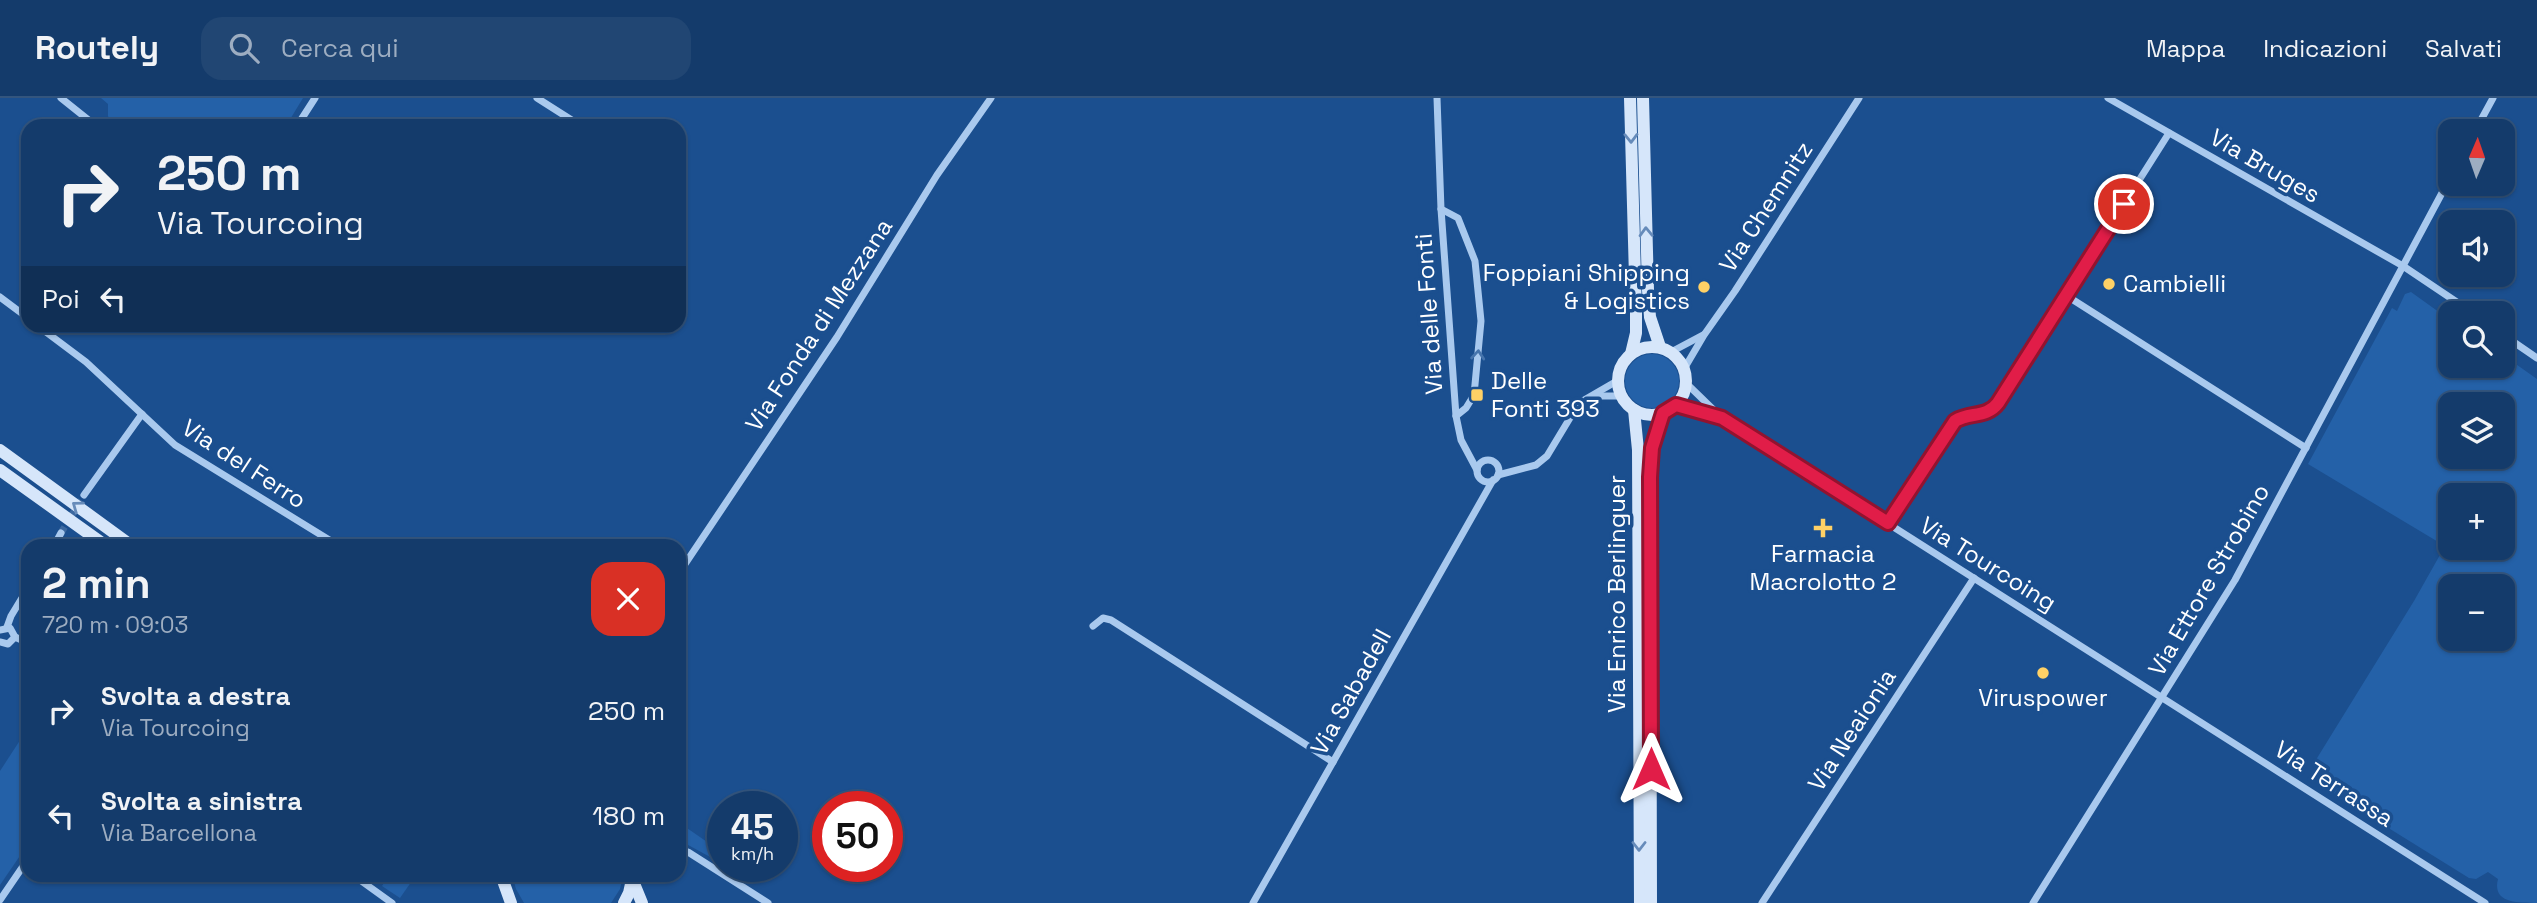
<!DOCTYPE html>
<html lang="it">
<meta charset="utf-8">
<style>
body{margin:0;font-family:"Space Grotesk",sans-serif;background:#214673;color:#f1f3f6;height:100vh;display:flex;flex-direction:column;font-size:26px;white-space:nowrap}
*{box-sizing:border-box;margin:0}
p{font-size:23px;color:#9dadc1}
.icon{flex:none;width:38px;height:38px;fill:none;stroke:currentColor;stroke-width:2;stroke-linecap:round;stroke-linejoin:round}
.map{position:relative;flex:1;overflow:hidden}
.drawer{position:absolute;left:21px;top:441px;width:665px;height:343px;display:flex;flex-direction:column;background:#143b6b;border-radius:21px;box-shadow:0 2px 5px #0004,0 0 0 2px #33557e}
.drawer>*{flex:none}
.hud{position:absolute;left:21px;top:21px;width:665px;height:214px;border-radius:21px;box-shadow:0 2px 5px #0004,0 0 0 2px #33557e;background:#143b6b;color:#f1f3f6;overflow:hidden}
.needle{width:46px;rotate:2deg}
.tools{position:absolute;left:2438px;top:21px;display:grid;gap:14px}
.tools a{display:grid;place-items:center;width:77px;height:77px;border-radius:14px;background:#143b6b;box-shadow:0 2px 5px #0004,0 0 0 2px #33557e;font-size:35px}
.speed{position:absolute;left:707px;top:693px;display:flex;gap:14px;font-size:35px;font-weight:700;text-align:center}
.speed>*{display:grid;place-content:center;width:91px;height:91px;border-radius:50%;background:#143b6b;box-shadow:0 2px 5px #0004,0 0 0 2px #33557e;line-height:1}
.speed small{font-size:18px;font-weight:400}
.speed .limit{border:10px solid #d22;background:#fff;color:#111}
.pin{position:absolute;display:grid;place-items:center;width:60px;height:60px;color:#fff;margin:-30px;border:4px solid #fff;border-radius:50%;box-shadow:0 2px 7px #0007}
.me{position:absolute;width:77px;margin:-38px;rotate:0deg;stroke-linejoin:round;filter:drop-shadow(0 0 5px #0008)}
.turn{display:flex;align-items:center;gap:24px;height:147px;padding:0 21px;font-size:32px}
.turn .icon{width:91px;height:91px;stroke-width:2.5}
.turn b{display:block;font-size:49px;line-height:60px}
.then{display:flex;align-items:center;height:66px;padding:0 21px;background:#0003;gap:14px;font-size:26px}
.round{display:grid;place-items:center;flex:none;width:74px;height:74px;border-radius:21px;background:#214673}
.overview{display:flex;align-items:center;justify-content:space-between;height:119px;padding:0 21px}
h1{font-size:42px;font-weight:700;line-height:52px}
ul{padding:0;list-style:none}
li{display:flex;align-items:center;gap:21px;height:105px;padding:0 21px}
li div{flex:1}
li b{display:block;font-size:26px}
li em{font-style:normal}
header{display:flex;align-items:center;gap:42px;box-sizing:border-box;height:98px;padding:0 35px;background:#143b6b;border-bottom:2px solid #33557e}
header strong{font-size:33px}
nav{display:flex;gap:38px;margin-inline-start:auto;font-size:24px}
.search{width:490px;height:63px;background:#214673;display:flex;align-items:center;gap:18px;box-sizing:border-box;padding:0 24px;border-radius:21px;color:#9dadc1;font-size:26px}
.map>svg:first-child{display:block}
</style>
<header>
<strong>Routely</strong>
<div class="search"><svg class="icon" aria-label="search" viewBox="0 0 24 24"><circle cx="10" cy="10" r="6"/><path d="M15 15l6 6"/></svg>Cerca qui</div>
<nav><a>Mappa</a><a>Indicazioni</a><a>Salvati</a></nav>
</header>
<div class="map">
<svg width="2537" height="805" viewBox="0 0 2537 805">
<rect width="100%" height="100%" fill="#1b4f8f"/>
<g fill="#2461a8" fill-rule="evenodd">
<polygon points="101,0 303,0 286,28 112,28 108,18 108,6"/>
<path d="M2411 194 2450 222V268H2502L2503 257 2537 281V805C2516 805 2492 805 2498 781L2488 774 2476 781 2469 780 2337 698 2325 686 2327 674 2314 665 2414 503 2445 448 2308 366 2392 210 2397 213 2405 196ZM2450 306H2502V359H2450ZM2502 397V450H2450V397ZM2502 488V541H2450V488Z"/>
<circle cx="1652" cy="283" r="27"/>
<polygon points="28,630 28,746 0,787 0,673"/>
<polygon points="679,721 684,728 723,755 723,766 679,742"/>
<polygon points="373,777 416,777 400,800 382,788 384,785"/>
<polygon points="512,777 623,777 620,791 611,805 524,805 516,791"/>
</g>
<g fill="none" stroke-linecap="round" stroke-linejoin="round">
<polyline stroke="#3d69a0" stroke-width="7" stroke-dasharray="7 3.5" stroke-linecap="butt" points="61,435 84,397"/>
<g stroke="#a9c9ee" stroke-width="7">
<polyline points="61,0 96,28"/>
<polyline points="537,0 581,28"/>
<polyline points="1437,0 1441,111 1456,318 1461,342 1477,372"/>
<polyline points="2108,0 2403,168 2473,215"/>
<polyline points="297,28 315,0"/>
<polyline points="2475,33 2493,0"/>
<polyline points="1441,111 1458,120 1475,163 1481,223 1474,297 1466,310 1456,318"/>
<polyline points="2067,198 2306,350"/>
<polyline points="0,199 28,220"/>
<polyline points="38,228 86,264 175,347 339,448"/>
<polyline points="2502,236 2537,260"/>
<polyline points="1671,254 1703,237"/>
<polyline points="1684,271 1704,237 1735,193 1859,0"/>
<polyline points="1686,285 1722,320 2485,805"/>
<polyline points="1593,298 1621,298"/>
<polyline points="1676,307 1718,319"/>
<circle cx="1488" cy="373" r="11"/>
<polyline points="1498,377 1536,367 1547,358 1579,305 1617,283"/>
<polyline points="84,397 142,316"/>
<path d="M1888 425 1955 323C1969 314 1987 320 1998 305L2169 35"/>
<polyline points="54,448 61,435"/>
<polyline points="679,475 837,239 937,77 991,0"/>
<polyline points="1093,528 1103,520 1111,522 1333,664"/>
<polyline points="7,529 11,518 28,490"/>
<polyline points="0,532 10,530 15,539 8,546 0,544"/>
<polyline points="15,539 28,545"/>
<polyline points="679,751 688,754 768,805"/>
<polyline points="353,777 392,805"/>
<polyline points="0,802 28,761"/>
<polyline points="1253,805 1493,382"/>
<polyline points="1762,805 1974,480"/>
<polyline points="2033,805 2235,482 2450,80"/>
</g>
<g stroke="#d6e6fa" stroke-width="12">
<polyline points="1630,0 1636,215 1636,235 1631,256"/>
<polyline points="1643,0 1648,192 1650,219 1660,249"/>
<circle cx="1652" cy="283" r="34"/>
<polyline points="1634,312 1638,352 1640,805"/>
<polyline points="0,352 132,448"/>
<polyline points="0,372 106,448"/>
<polyline points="501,777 511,805"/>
<polyline points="633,783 642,805"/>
<polyline points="624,805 629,795 633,777"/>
<polyline points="1651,805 1650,379 1652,350 1663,315"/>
</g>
</g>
<defs><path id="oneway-chevron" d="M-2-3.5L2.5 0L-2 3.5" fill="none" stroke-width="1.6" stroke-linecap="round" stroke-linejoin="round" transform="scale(1.75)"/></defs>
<g stroke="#668bba">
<use href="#oneway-chevron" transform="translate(1631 40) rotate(89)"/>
<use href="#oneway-chevron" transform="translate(1646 134) rotate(-92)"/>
<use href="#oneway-chevron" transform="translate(77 408) rotate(-144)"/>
<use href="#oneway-chevron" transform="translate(1639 748) rotate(90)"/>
</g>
<use stroke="#4674ac" href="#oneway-chevron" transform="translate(1478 257) rotate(-85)"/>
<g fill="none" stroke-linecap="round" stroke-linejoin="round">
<g stroke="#92132f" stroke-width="18">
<path id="route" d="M1651 671 1650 379 1652 350 1663 315 1676 307 1722 320 1888 425 1955 323C1969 314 1987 320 1998 305L2124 106"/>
</g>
<use href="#route" stroke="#e11d48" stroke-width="12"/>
</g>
<g fill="#ffd166" stroke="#1b4f8f" stroke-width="2.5">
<circle cx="2109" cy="186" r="7"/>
<circle cx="1704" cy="189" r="7"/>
<rect x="1470" y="290" width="14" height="14" rx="3.5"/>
<path d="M1819.5 419.5h7v7h7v7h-7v7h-7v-7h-7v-7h7z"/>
<circle cx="2043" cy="575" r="7"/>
</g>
<g text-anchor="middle" stroke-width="7" stroke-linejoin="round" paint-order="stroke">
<g font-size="24" fill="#fff" stroke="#1b4f8f">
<text transform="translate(2265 68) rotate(30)" y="8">Via Bruges</text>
<text transform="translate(1766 109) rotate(-57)" y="8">Via Chemnitz</text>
<text transform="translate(1429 216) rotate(-94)" y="8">Via delle Fonti</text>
<text transform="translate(819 227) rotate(-57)" y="8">Via Fonda di Mezzana</text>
<text transform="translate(244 366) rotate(33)" y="8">Via del Ferro</text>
<text transform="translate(1988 466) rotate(32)" y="8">Via Tourcoing</text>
<text transform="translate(2209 482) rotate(-60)" y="8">Via Ettore Strobino</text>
<text transform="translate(1617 496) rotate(-90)" y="8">Via Enrico Berlinguer</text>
<text transform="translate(1351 594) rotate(-61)" y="8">Via Sabadell</text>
<text transform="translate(1852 632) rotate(-57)" y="8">Via Neaionia</text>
<text transform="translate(2334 686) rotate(33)" y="8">Via Terrassa</text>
</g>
<g font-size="24" fill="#fff" stroke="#1b4f8f" text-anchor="start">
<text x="1690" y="183" text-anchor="end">Foppiani Shipping<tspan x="1690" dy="28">&amp; Logistics</tspan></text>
<text x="2123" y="194">Cambielli</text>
<text x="1491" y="291">Delle<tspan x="1491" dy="28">Fonti 393</tspan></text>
<text x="1823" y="464" text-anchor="middle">Farmacia<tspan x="1823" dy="28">Macrolotto 2</tspan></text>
<text x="2043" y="608" text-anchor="middle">Viruspower</text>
</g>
</g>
</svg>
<div class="tools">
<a><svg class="needle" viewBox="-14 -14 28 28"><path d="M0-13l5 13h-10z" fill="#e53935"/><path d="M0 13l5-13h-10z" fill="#9dadc1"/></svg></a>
<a><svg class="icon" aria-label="sound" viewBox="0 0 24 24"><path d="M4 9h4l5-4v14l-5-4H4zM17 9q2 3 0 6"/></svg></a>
<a><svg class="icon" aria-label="search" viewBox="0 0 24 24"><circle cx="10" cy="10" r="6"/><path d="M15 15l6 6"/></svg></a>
<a><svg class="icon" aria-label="layers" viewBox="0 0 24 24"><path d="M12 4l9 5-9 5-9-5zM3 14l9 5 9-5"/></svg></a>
<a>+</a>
<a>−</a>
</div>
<div class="speed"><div>45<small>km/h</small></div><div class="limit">50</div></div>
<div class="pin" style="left:2124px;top:106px;background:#d93025"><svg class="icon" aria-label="arrive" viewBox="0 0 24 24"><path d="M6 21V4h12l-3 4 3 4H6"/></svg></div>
<svg class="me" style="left:1651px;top:671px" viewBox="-20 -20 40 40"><path d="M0-17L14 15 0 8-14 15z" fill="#e11d48" stroke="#fff" stroke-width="4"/></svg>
<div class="hud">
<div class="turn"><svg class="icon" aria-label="right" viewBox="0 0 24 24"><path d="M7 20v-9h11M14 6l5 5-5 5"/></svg><div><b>250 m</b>Via Tourcoing</div></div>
<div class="then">Poi<svg class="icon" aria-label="left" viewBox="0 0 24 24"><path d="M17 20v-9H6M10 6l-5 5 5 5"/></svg></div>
</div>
<section class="drawer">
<div class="overview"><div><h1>2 min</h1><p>720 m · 09:03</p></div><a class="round" style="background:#d93025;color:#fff"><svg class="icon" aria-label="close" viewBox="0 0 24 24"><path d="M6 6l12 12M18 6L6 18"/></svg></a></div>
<ul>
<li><svg class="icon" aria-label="right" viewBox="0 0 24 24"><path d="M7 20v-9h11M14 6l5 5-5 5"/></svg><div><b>Svolta a destra</b><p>Via Tourcoing</p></div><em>250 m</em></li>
<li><svg class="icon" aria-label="left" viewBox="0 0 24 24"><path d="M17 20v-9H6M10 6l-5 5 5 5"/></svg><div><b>Svolta a sinistra</b><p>Via Barcellona</p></div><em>180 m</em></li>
</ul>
</section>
</div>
